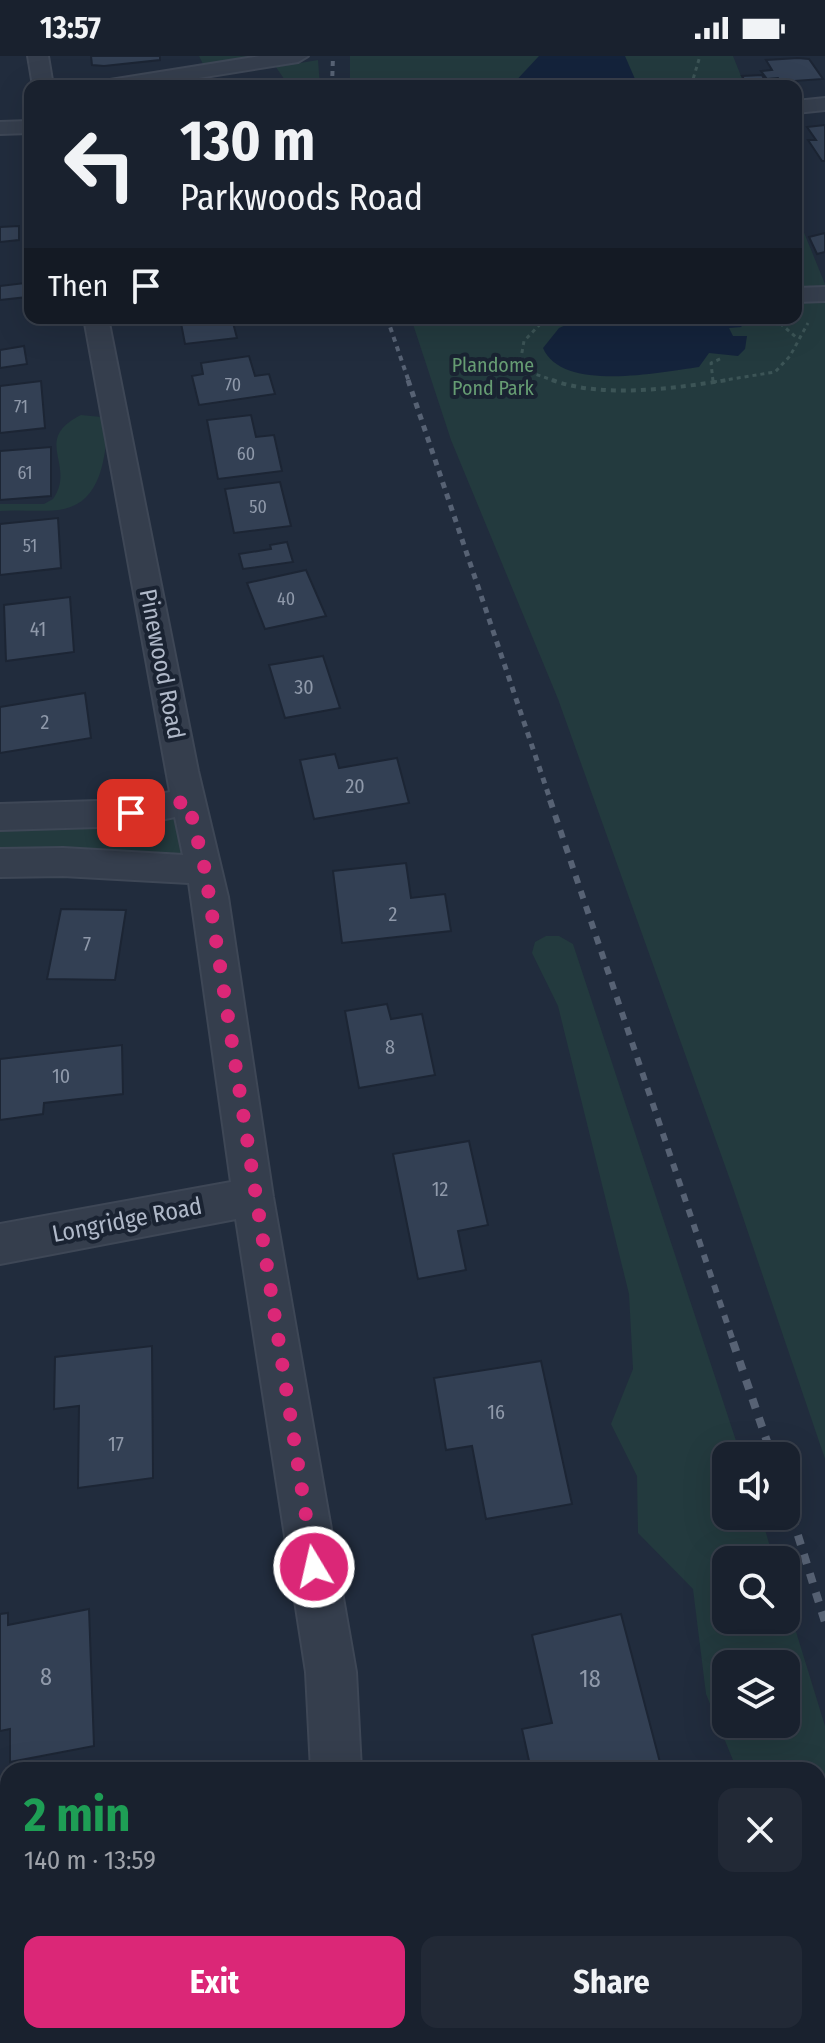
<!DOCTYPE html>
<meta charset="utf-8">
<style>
body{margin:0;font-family:"Fira Sans Condensed",sans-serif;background:#222936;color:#f1f3f6;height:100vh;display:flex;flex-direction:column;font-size:30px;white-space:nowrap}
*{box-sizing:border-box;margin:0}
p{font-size:26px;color:#9fa3aa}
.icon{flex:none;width:44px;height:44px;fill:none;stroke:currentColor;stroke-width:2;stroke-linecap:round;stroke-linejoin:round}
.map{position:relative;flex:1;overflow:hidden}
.details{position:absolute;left:0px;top:1706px;width:826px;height:282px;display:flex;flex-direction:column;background:#19212e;border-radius:24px 24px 0 0;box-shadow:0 8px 32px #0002,0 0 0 2px #373e4a}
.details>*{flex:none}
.hud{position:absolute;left:24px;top:24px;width:778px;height:244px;border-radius:16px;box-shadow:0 8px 32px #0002,0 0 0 2px #373e4a;background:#19212e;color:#f1f3f6;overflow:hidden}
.buttons{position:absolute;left:712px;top:1386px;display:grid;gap:16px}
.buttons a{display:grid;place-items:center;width:88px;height:88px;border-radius:16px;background:#19212e;box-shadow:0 8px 32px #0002,0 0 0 2px #373e4a;font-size:40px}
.pin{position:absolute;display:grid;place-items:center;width:68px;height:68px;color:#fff;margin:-34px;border-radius:16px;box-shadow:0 4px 12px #0006}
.me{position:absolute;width:88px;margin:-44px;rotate:351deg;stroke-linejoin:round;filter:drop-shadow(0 0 6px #0008)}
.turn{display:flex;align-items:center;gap:28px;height:168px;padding:0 24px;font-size:36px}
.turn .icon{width:104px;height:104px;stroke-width:2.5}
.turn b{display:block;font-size:56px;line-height:68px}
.then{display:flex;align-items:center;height:76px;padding:0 24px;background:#0003;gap:16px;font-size:30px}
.round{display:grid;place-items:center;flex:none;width:84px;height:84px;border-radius:16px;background:#222936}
.summary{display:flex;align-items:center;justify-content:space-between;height:136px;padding:0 24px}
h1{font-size:48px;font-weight:700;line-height:60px;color:#1e9e55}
.button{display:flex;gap:16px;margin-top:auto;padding:16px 24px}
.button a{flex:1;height:92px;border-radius:16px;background:#db2777;color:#fff;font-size:32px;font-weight:700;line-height:92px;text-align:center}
.button a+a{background:#222936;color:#f1f3f6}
.status{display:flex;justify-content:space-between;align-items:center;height:56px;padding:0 40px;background:#19212e;direction:ltr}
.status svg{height:22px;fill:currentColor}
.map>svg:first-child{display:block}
</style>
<div class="status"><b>13:57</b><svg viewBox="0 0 49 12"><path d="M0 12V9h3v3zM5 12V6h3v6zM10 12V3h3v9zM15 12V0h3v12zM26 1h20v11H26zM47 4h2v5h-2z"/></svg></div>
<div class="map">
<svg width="825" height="1987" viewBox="0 0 825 1987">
<rect width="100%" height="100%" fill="#212c3d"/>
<g fill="#233a3e" fill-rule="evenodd">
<polygon points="199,0 293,0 294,8 318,4 320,30 289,30 271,4 207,16"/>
<polygon points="350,0 733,0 745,30 350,30"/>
<polygon points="796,157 825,228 825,1403 733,1132 558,643 451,384 411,262 796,262"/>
<path d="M81 359 101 361 108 369C105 400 102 445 64 453 45 457 21 453 0 455V448H44L53 443C77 409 31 384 81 359Z"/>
<polygon points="188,745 205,814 0,807 0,761"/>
<path d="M546 880H559L573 888 741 1400H726V1460H761L774 1504H726V1564H786V1543L825 1670V1916L818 1905V1714H737L706 1638 693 1533 638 1477 637 1420 611 1368 633 1313 629 1238 558 950 532 897 535 886ZM726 1608H786V1668H726Z"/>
<polygon points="825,1954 825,1987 617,1987 610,1980 818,1980 818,1956"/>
</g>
<g fill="#14233b">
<polygon points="539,0 625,0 638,30 511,30"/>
<path d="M582 262H733L742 271 729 272 733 280H747L745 293 738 300 709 297 699 311C662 316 562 337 543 292L559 272Z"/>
</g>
<g fill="#334054" stroke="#1c2534" stroke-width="2">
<polygon points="91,0 160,0 160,4 104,10 92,9"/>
<polygon points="798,2 809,3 823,23 780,26 778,22 767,23 761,15 772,14 766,4"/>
<polygon points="762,19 768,30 748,30 742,20"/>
<polygon points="825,69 825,105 822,105 808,84 816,84 807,71"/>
<polygon points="19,170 19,184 0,186 0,171"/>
<polygon points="825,177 825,196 817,198 809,181"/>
<polygon points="25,227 27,241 0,244 0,230"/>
<polygon points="180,262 237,262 232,263 237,282 185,288"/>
<polygon points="24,290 27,308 0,312 0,294"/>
<polygon points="249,300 255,320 269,318 275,338 199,349 192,320 203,318 201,307"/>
<polygon points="41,325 45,372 0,377 0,330"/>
<polygon points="251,359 256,381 274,379 282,415 218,423 207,364"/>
<polygon points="51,391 51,440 0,444 0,395"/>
<polygon points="280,426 291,470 234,477 225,433"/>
<polygon points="58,462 61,512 0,519 0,468"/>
<polygon points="287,486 293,506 243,513 239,498 271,493 270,489"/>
<polygon points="306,514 326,560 265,573 247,527"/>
<polygon points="70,541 74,596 6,605 4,549"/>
<polygon points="323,600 340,652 285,662 269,609"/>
<polygon points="85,637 91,682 0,697 0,651"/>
<polygon points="335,698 339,712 397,702 409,747 314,763 300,704"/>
<polygon points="406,807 411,842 445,838 451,875 342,887 333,815"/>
<polygon points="61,853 126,854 115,924 47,923"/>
<polygon points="387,948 391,963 422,958 435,1019 359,1032 345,955"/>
<polygon points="122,989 123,1038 44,1047 43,1058 0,1064 0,1003"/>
<polygon points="469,1085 488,1169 458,1175 466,1214 418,1223 393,1098"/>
<polygon points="152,1290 153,1422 78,1432 79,1350 54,1353 55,1301"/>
<polygon points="541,1305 572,1448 486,1463 472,1390 446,1394 434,1322"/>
<polygon points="89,1553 94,1690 10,1706 10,1673 0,1675 0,1558 8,1557 8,1569"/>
<polygon points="621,1558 662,1714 531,1714 522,1673 552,1667 532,1579"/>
</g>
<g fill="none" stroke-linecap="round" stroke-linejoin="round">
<g stroke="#3e4756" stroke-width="4">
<g id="street">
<polygon points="28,0 48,0 53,30 33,30"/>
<polygon points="260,0 308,0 298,6 149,30 100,30 110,24"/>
<polygon points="825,42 825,54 796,57 796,45"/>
<polygon points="30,65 30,77 0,78 0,66"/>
<polygon points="825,231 825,245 796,246 796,232"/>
<polygon points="84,262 108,262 198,715 228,841 273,1141 356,1616 361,1714 311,1714 306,1616 236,1163 0,1208 0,1168 231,1126 189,827 63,820 0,821 0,793 63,792 183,799 175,761 131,770 0,774 0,748 131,744 170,736"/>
<polygon points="8,1875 8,1929 0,1930 0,1876"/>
</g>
</g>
<g stroke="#3c5456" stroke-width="3" stroke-dasharray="4 4" stroke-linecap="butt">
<polyline points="691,30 700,0"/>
<polyline points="546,262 524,285 521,302 535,318 558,326"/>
<polyline points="774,262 797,282"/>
<polyline points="713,325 711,307 722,302"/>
<polyline points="713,326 775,316 790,300 808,267"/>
</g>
<path stroke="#3c5456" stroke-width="4" stroke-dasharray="5 5" stroke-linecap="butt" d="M552 324C604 343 675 332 728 324"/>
<use href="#street" fill="#353e4d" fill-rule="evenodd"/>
<g stroke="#576274" stroke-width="4" stroke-dasharray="5 5" stroke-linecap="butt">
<polyline points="332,30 333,0"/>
<polyline points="387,262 409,326"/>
</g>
<polyline stroke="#576274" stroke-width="5" stroke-dasharray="6 6" stroke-linecap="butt" points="408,324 551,746"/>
<polyline stroke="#576274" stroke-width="6" stroke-dasharray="8 8" stroke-linecap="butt" points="550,744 734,1288"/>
<g stroke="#576274" stroke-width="8" stroke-dasharray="10 10" stroke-linecap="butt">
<polyline points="733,1286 772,1400"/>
<polyline points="786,1441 825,1566"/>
</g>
</g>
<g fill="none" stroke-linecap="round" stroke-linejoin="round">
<polyline stroke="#db2777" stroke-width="14" stroke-dasharray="0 25.2" points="131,757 188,745 205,814 314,1511"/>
</g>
<g text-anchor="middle" stroke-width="8" stroke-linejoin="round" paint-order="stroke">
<g font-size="18" fill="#8f99aa">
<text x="233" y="335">70</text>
<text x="21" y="357">71</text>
<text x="246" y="404">60</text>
<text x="25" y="423">61</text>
<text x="258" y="457">50</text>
<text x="30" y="496">51</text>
<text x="286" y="549">40</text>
</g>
<g font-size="20" fill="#669c73" stroke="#1a2332">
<text x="493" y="316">Plandome<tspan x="493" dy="23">Pond Park</tspan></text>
</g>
<g font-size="20" fill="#8f99aa">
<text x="38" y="580">41</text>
<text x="304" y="638">30</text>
<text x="45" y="673">2</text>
<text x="355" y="737">20</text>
<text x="393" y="865">2</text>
<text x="87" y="895">7</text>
<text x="390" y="998">8</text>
<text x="61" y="1027">10</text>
<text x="440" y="1140">12</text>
<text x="496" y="1363">16</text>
<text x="116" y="1395">17</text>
</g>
<g font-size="24" fill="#b0b9c9" stroke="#1a2332">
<text transform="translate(162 608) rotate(79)" y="8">Pinewood Road</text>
<text transform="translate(127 1164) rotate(-11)" y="8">Longridge Road</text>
</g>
<g font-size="24" fill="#8f99aa">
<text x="46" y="1629">8</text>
<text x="590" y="1631">18</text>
</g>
</g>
</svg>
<div class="buttons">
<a><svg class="icon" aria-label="sound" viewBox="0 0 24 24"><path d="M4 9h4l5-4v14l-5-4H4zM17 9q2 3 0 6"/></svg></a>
<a><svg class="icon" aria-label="search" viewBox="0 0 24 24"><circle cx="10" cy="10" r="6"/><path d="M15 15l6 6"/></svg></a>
<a><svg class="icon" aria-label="layers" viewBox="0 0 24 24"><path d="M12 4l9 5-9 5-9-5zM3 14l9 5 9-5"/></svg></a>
</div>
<div class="pin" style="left:131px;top:757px;background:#d93025"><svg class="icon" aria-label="arrive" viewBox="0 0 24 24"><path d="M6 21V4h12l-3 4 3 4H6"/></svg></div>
<svg class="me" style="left:314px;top:1511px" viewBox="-20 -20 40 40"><circle r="17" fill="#db2777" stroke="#fff" stroke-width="3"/><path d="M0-11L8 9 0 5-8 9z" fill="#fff"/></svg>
<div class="hud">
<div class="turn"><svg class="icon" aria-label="left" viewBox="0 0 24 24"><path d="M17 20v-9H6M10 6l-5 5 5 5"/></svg><div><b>130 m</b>Parkwoods Road</div></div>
<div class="then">Then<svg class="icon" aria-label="arrive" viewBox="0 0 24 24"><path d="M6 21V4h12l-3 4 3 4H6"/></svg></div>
</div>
<section class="details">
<div class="summary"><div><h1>2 min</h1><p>140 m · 13:59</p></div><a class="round"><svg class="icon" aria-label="close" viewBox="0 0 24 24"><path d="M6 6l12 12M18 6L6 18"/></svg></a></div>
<div class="button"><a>Exit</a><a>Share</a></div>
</section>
</div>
